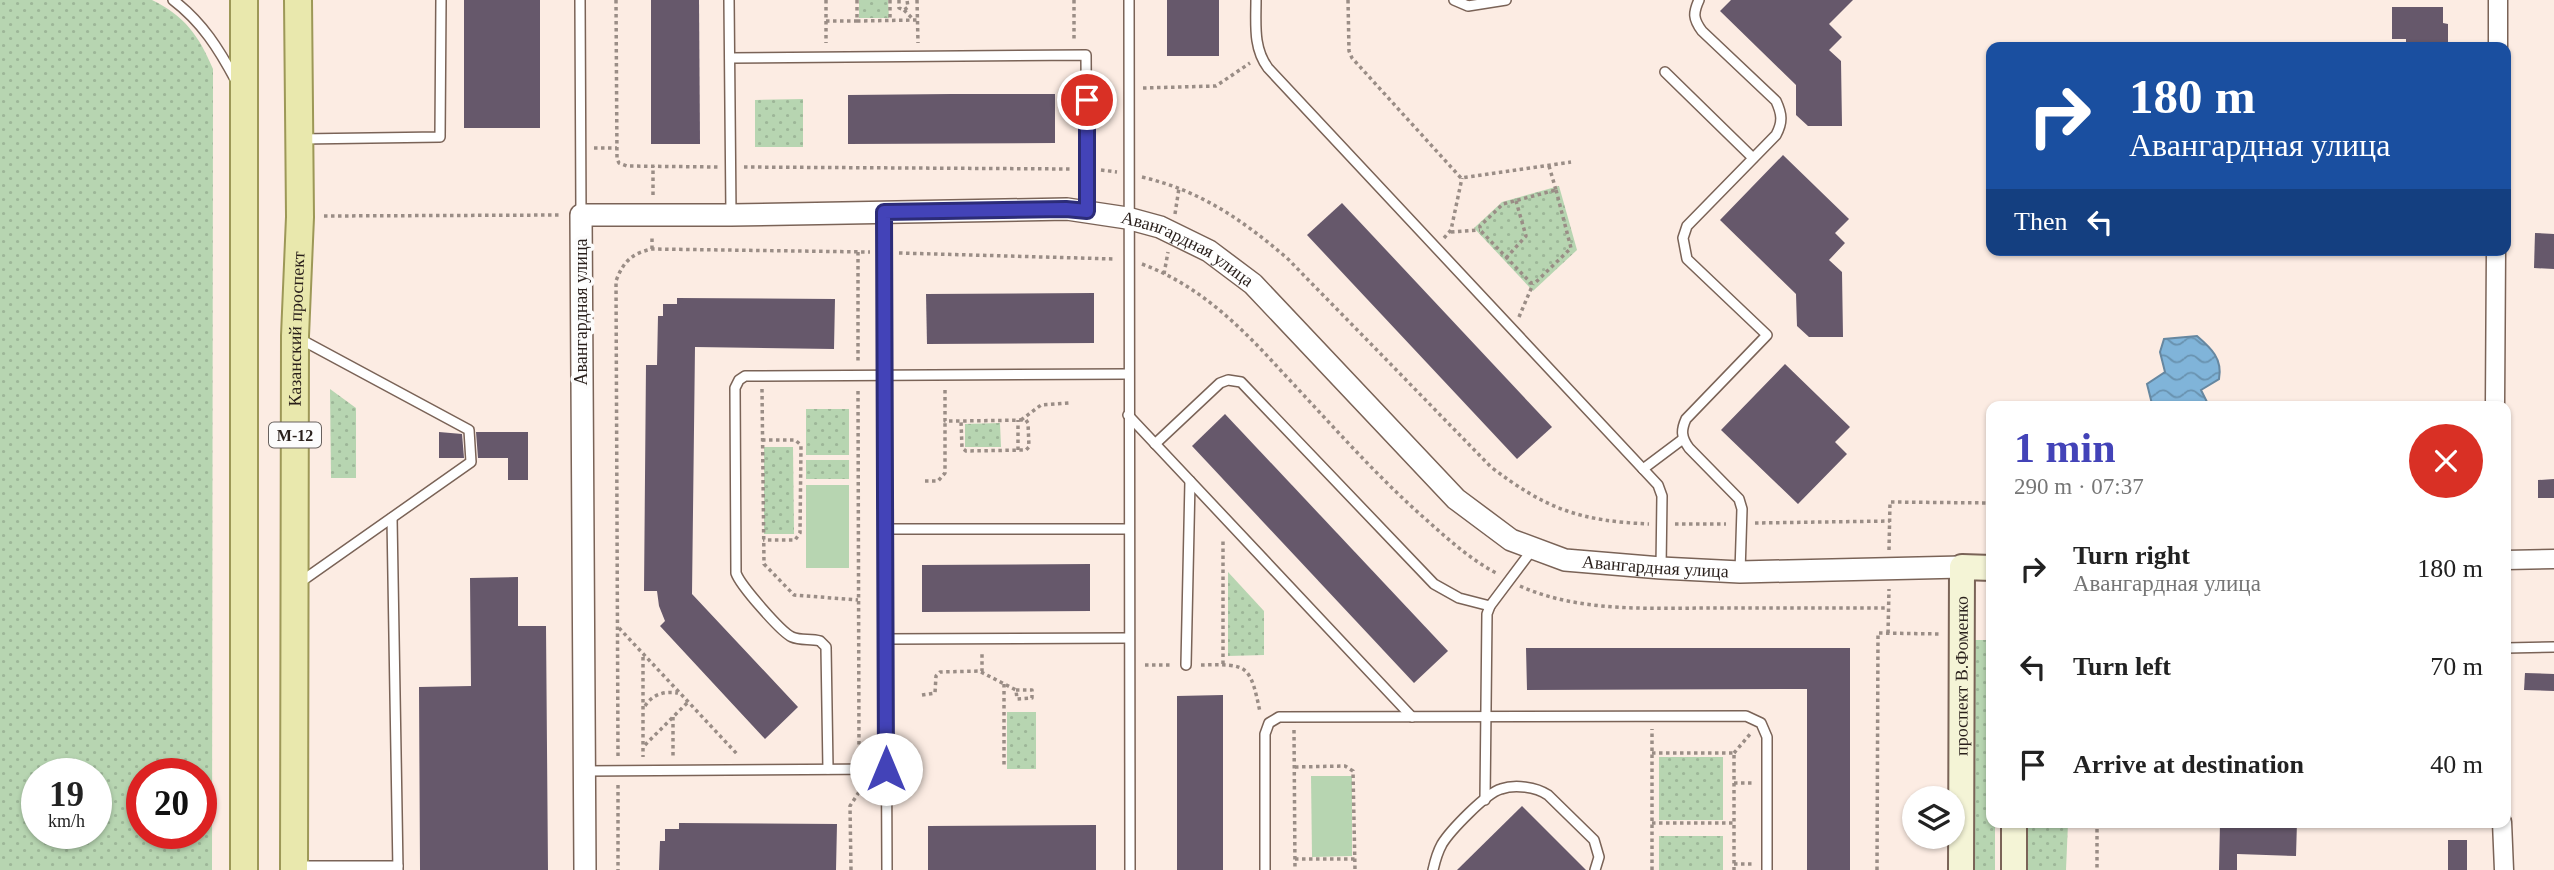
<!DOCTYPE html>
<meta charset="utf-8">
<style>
body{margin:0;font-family:"Times New Roman",serif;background:#f6f6f6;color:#222;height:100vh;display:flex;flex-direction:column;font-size:26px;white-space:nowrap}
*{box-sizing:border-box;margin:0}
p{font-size:23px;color:#767676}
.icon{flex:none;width:38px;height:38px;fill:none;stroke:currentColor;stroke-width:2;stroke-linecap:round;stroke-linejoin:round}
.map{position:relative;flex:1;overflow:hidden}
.sheet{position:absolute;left:1986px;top:401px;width:525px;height:427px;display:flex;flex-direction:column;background:#fff;border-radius:14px;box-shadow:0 2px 5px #0004}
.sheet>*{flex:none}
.banner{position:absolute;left:1986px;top:42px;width:525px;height:214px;border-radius:14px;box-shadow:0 2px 5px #0004;background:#1a4fa0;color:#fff;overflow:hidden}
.controls{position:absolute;left:1902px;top:786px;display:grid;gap:14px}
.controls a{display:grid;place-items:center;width:63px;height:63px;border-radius:50%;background:#fff;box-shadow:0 2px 5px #0004;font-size:35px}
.speed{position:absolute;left:21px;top:758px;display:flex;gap:14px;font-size:35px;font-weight:700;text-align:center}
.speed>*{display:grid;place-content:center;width:91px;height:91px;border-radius:50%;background:#fff;box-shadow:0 2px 5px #0004;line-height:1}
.speed small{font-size:18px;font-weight:400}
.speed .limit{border:10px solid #d22;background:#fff;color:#111}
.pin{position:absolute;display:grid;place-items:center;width:60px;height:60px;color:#fff;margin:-30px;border:4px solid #fff;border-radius:50%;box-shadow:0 2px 7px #0007}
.me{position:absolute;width:77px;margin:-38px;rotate:0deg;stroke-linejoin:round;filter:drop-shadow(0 0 5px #0008)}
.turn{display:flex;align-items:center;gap:24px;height:147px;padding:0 28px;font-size:32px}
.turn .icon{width:91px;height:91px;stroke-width:2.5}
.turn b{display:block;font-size:49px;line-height:60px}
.then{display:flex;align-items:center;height:66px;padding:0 28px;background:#0003;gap:14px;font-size:26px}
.round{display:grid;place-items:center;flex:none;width:74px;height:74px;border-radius:37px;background:#f6f6f6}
.head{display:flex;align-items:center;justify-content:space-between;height:119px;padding:0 28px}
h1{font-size:42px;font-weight:800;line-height:52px;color:#4343b8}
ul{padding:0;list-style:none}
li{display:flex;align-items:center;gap:21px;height:98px;padding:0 28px}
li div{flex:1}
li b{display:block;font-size:26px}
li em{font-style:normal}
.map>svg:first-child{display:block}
</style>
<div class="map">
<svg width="2554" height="870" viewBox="0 0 2554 870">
<defs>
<pattern id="grass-dots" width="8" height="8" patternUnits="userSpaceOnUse" patternTransform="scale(1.75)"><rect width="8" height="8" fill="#b7d5b1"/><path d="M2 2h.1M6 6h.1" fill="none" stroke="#9db698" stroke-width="1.8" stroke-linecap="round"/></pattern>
<pattern id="water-waves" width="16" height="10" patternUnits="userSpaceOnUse" patternTransform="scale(1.75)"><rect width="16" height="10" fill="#80b4d9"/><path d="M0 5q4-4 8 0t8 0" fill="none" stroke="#6992af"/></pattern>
</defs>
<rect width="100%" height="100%" fill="#fcece3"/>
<g fill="url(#grass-dots)" fill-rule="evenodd">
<path d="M0 0H152C185 16 199 36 213 69L212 870H0ZM37 774H96V833H37ZM142 774H201V833H142Z"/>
<polygon points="859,0 888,0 889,18 859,18"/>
<polygon points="803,99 803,147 755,147 755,100"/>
<polygon points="1559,186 1577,250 1533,291 1474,228 1502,202"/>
<polygon points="330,389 356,408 356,478 331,478"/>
<rect x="806" y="409" width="43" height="46"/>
<polygon points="1000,423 1001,447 965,447 965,424"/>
<polygon points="764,447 793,447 794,534 764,534"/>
<rect x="806" y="460" width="43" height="19"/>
<polygon points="1228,572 1264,611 1264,655 1228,656"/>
<polygon points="1968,640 1991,640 1992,822 1995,823 1995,870 1968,870"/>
<rect x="1007" y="712" width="29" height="57"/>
<rect x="1659" y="757" width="64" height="63"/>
<polygon points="2020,823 2068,823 2066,870 2020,870"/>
<rect x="1659" y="836" width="64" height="34"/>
</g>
<g fill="#b7d5b1">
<rect x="806" y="485" width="43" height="83"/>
<polygon points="1311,776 1352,776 1352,856 1312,857"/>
</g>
<path fill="url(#water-waves)" stroke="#6687a0" stroke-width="2" d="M2197 336C2211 348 2223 359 2219 379L2201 390 2209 406H2155L2152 404 2147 384 2165 372 2160 352 2164 339Z"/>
<g fill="#66586b">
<rect x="464" y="0" width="76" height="128"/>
<polygon points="651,0 699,0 700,144 651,144"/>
<rect x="1167" y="0" width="52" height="56"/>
<polygon points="1731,0 1853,0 1829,24 1842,37 1829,50 1841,61 1842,126 1808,126 1796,115 1796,85 1720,11"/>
<polygon points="2392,7 2443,7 2443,23 2448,24 2448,47 2406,47 2406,39 2392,39"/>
<polygon points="951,94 1055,94 1055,143 848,144 848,95"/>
<polygon points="1783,155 1849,219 1835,233 1845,243 1829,260 1842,272 1843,337 1809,337 1797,326 1796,294 1720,220"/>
<polygon points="1342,203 1552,427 1517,459 1307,235"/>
<polygon points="2535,233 2554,234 2554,269 2534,268"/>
<polygon points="1094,293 1094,343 927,344 926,294"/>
<polygon points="677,298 835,299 834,349 695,347 692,594 798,707 765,739 660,626 665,621 659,606 657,591 644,591 646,365 657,365 658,316 663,316 663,304 677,304"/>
<polygon points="1785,364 1850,427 1835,442 1847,454 1798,504 1721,430"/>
<polygon points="1225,414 1448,651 1414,683 1192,446"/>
<polygon points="439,432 462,434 464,458 439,458"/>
<polygon points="476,432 528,432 528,480 508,480 508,458 478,458"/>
<polygon points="2554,479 2554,498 2538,498 2538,480"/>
<polygon points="1090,564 1090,611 922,612 922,565"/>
<polygon points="518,577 518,626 546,626 548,870 420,870 419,687 471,686 470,578"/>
<polygon points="1526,648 1850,648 1850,870 1807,870 1807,689 1527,690"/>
<polygon points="2525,673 2554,674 2554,691 2524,690"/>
<polygon points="1223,695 1223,870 1177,870 1177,696"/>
<polygon points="1522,806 1586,870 1457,870"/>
<polygon points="2220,822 2297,822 2296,856 2237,854 2237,870 2219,870"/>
<polygon points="679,823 837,824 836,870 659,870 660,841 665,841 665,829 679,829"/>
<polygon points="1096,825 1096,870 928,870 928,826"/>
<rect x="2448" y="840" width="19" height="30"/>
</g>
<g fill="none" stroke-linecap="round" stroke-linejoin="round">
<g stroke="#7a6357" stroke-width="12">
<g id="service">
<path d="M173 0C202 22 219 49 236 81"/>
<polyline points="580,0 581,215"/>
<polyline points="729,0 731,214"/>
<polyline points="1129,0 1130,870"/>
<path d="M1256 0C1256 24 1253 48 1268 68L1658 485 1662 496 1661 568"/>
<polyline points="1454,0 1468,6 1506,0"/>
<path d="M1699 0C1693 13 1693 19 1702 31L1776 101C1782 114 1783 122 1776 135L1687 226 1683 238 1687 259 1767 335 1686 419C1681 430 1681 437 1689 448L1739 499 1742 509 1740 572"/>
<polyline points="730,58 1086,55 1087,211"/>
<polyline points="1665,72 1753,158"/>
<polyline points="301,139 440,137 441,0"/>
<polyline points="884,214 887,870"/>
<polyline points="1128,415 1412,717"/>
<polyline points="1155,444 1220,383 1228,380 1241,382 1434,584 1459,598 1490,606"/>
<polyline points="1643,469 1683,439"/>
<polyline points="392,518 398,870"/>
<polyline points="885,529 1129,529"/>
<polyline points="299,583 471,462 469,430 300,339"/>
<polyline points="886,639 1129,638"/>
<polyline points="2506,648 2554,647"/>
<polyline points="1186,665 1190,481"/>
<path d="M828 769 826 647 820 641C811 638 801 641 792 637 781 632 740 585 736 573L735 388 739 380 745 376 1128 374"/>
<polyline points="585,771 886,769"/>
<polyline points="1485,800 1487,614 1490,606 1532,550"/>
<polyline points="295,866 398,866"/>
<polyline points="1265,870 1265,734 1269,723 1279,717 1746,716 1761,723 1767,737 1767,870"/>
<path d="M1433 870C1435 861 1437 853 1442 844 1450 831 1486 793 1501 789 1515 784 1536 787 1548 795L1594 840 1599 857 1595 870"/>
</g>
</g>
<g stroke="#7a6357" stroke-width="21">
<g id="minor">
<polyline points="2498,47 2498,0"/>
<polyline points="2495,406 2496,250"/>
<polyline points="2506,560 2554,559"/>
<polyline points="2502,822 2504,870"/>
</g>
</g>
<g stroke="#7a6357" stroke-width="24">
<g id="tertiary">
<path id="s1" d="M585 870 581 215H731L1067 209 1127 218 1160 227 1209 251 1253 284 1456 499 1511 540 1565 560 1661 568 1740 572 1962 567"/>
</g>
</g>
<g stroke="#7a6357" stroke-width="28">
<g id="secondary">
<path id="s2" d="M1961 870 1962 567 1992 568"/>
<polyline points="2014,870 2014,822"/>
</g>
</g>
<g stroke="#9d9857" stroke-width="30">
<g id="primary">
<polyline points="244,870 244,0"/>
<path id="s3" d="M294 870 295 336 300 217 298 0"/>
</g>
</g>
<g stroke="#9a8d86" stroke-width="3.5" stroke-dasharray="3.5 3.5" stroke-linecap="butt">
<polyline points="616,0 617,159 619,163 627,166 718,167"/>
<polyline points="826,0 826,43"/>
<polyline points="857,0 857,21 917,20"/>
<polyline points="890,0 890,20"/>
<polyline points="899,0 899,8 904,10 908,7 907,0"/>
<polyline points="917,0 918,43"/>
<polyline points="1074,0 1074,40"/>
<polyline points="1348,0 1349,51 1352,58 1461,178 1571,162"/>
<polyline points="904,10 914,20"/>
<polyline points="826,21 857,21"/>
<polyline points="1143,88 1216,86 1250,63"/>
<polyline points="594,148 617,148"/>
<polyline points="1549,166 1556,190"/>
<polyline points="744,167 1072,169"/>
<polyline points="1101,170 1117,172"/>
<path d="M1142 177C1201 191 1241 219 1287 258L1491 467C1546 509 1580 521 1649 524"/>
<polygon points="1556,190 1571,248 1536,282 1531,283 1480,230 1480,226 1503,204"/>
<polyline points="653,195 653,166"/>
<polyline points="1175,214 1179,188"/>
<polyline points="324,216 561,215"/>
<polyline points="1451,232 1480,230"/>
<polyline points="1444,238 1451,230 1462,178"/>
<polyline points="652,249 652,235"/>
<polyline points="858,252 858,362"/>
<polyline points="899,253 1115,259"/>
<polyline points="1506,258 1526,236 1516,201"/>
<path d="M1142 264C1201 286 1243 329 1284 374 1332 425 1377 477 1430 523 1451 542 1473 561 1498 574"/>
<polyline points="1164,274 1168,252"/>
<polyline points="1519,317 1533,284"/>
<polyline points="762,389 764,564 794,595 858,600"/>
<polyline points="945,390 945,421 961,421"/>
<polyline points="858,391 859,754"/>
<polyline points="1021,420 1041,405 1069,403"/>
<polygon points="1026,420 1028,423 1029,447 1026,450 966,451 962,448 961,421"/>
<polyline points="762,440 795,440 801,445 800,533 795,540 763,540"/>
<polyline points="1018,450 1018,420"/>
<polyline points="925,481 938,481 945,473 945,421"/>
<polyline points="1755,523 1890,521"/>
<polyline points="1675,524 1726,524"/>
<polyline points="1889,550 1890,502 1992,503"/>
<path d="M1520 586C1580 613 1652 608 1716 608 1774 608 1831 608 1888 608"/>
<polyline points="619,628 738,755"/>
<polyline points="1888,633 1889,589"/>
<polyline points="643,657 643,757"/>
<polyline points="1223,664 1223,539"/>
<polyline points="1145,665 1172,665"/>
<path d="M1201 665C1248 664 1250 664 1260 712"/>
<polyline points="981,672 1016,690 1017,699 1032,698 1032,690 1016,690"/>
<polyline points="1004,684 1004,766"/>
<polyline points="922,695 935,693 936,676 940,672 982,671 982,651"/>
<path d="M645 706C653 694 664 691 678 693"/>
<polyline points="673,717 673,758"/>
<polyline points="1294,730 1295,870"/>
<polyline points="645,745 688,702"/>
<polyline points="1652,753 1734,753 1734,870"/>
<polyline points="1734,753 1751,733"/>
<path d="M618 756 616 281C623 262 632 253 652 249L870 252"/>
<polyline points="1295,767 1345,766 1353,771 1355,870"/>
<polyline points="1734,783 1753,783"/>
<polyline points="618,785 618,870"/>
<polyline points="2097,822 2097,870"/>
<polyline points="1652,823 1734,823"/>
<polyline points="1295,859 1355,859"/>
<polyline points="1734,864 1753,864"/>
<polyline points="851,870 850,806 859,792 859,783"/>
<polyline points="1652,870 1652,729"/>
<polyline points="1877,870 1878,633 1940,634"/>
</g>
<use href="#service" stroke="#fff" stroke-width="9"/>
<use href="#minor" stroke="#fff" stroke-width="18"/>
<use href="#tertiary" stroke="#fff" stroke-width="21"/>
<use href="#secondary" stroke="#f4f4d6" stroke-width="24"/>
<use href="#primary" stroke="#e9e8ad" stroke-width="26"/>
</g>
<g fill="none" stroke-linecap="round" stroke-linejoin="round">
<g stroke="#2c2c78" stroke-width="18">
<polyline id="route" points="886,769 884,212 1066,209 1087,211 1087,100"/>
</g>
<use href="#route" stroke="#4343b8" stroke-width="12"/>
</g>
<g text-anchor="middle" stroke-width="7" stroke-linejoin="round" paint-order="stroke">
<rect fill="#fcfcfc" stroke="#68615e" stroke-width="2" x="269" y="422.5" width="52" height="25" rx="5"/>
<g font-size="16" font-weight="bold" fill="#291f1b">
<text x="295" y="441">М-12</text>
</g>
<g font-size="18" fill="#291f1b" stroke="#fcfcfc">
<text dy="6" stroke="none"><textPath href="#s1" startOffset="1270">Авангардная улица</textPath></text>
<text transform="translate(581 312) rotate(-90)" y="6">Авангардная улица</text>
<text dy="6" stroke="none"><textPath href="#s3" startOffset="541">Казанский проспект</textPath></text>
<text dy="6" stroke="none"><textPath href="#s1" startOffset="1858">Авангардная улица</textPath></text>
<text dy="6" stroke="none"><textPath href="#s2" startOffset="194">проспект В.Фоменко</textPath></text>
</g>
</g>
</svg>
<div class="controls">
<a><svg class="icon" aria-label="layers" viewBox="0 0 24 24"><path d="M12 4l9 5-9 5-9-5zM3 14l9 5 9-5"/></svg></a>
</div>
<div class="speed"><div>19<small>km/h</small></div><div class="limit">20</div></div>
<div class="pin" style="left:1087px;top:100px;background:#d93025"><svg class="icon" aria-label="arrive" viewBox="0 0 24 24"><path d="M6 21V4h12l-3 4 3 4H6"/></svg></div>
<svg class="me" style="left:886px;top:769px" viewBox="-20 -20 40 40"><circle r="19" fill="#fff"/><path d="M0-13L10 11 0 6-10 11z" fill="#4343b8"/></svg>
<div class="banner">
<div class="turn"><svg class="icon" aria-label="right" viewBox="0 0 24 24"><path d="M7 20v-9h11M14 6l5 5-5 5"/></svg><div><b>180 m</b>Авангардная улица</div></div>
<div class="then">Then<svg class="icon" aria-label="left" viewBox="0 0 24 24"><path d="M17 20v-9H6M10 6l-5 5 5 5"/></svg></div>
</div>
<section class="sheet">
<div class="head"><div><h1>1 min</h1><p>290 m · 07:37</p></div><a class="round" style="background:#d93025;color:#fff"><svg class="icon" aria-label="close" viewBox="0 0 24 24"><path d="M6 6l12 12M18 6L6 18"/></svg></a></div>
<ul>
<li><svg class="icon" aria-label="right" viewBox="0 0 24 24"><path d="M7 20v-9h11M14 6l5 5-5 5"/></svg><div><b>Turn right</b><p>Авангардная улица</p></div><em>180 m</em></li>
<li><svg class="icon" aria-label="left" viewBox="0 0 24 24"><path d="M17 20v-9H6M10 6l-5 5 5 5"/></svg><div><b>Turn left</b></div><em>70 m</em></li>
<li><svg class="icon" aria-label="arrive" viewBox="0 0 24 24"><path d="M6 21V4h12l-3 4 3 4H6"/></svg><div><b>Arrive at destination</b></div><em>40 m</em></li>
</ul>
</section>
</div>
